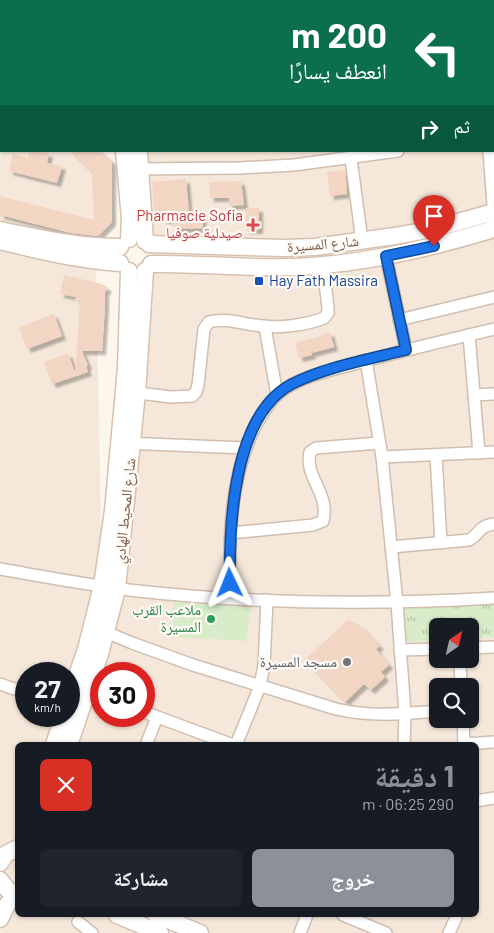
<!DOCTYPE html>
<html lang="ar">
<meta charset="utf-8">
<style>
body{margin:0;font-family:Barlow,"Noto Naskh Arabic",sans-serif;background:#20242c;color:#f1f3f6;direction:rtl;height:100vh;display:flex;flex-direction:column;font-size:19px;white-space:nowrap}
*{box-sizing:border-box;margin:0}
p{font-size:16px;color:#9ea1a6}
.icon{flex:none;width:28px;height:28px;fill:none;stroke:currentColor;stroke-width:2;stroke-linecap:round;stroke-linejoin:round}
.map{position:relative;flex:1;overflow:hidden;direction:ltr}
.side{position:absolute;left:15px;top:742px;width:464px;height:175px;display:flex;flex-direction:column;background:#171b24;border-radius:8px;box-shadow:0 1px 4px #0004;direction:rtl}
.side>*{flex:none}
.banner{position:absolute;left:0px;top:0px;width:495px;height:152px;box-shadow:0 1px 4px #0004;direction:rtl;background:#0b6e4f;color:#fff;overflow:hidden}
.needle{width:32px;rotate:34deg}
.controls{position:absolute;left:429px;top:618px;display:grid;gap:10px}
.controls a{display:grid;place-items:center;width:50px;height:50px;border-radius:8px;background:#171b24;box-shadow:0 1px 4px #0004;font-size:25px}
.speed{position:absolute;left:15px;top:662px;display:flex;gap:10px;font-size:25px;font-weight:700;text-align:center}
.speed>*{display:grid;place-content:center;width:65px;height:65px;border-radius:50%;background:#171b24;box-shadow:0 1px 4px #0004;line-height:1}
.speed small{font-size:12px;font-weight:400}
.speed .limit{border:8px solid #d22;background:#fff;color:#111}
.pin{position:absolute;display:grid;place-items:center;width:42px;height:42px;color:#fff;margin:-51px -21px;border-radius:50% 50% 50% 0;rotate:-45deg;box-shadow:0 0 5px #0007}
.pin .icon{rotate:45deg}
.me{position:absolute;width:55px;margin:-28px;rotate:358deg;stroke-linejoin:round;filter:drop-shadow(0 0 4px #0008)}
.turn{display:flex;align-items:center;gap:18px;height:105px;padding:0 25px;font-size:22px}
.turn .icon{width:65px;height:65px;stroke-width:2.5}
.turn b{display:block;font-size:35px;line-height:42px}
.then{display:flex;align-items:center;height:48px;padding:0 25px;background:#0003;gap:10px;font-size:19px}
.round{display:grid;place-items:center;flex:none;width:52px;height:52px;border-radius:8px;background:#20242c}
.summary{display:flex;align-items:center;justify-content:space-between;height:85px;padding:0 25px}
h1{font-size:30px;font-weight:700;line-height:38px;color:#8c9099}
.cta{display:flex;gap:10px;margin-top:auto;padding:10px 25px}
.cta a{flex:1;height:58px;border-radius:8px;background:#8c9099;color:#fff;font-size:20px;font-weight:700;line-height:58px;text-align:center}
.cta a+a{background:#20242c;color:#f1f3f6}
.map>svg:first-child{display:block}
</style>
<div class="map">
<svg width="494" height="933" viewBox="0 0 494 933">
<defs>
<pattern id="grass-tufts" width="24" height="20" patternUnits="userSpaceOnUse" patternTransform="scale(1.25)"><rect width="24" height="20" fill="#d8ecc9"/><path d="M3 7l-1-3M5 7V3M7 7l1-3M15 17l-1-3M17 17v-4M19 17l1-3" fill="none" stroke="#b4c2a5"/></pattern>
<filter id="shadow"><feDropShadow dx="4" dy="4" stdDeviation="1" flood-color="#0004"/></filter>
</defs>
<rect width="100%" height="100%" fill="#fdf6ec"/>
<g fill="#f5e8da" fill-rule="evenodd">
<polygon points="0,0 91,0 1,1 1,151 94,151 102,586 69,694 69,674 26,674 26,716 62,716 53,745 18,745 17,859 0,914"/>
<polygon points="137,0 494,0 494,212 362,241 149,241 145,151 494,151 494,1"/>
<path d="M494 229V933H200L156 915H476V745H70L150 265H323ZM438 626H470V659H438ZM101 674H144V716H101ZM438 686H470V719H438Z"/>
<polygon points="17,901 18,915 103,915 147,933 0,933 9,903"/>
</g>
<polygon fill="url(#grass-tufts)" points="494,601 494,637 470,639 470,626 438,626 437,640 405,642 403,606"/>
<polygon fill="#d8ecc9" points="174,597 250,602 247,641 172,637"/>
<g fill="#f3d5c3" filter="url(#shadow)">
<polygon points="29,151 49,153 47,163 62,166 57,183 9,171 13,154 28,158"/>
<polygon points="70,151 101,151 112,161 112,222 98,236 71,233 0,215 0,196 94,220 92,174 95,175"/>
<polygon points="345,170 347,194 330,196 327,172"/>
<polygon points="186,179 189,213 202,212 203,228 177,229 177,227 174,227 174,220 163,220 162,211 154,211 152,182"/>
<polygon points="241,181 244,205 229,206 229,198 210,198 209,182"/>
<rect x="246" y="208" width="13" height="22"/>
<polygon points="64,275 102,284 108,288 105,292 105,305 102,351 82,351 88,366 86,366 88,372 52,384 44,362 68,353 75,373 80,301 75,300 76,297 60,294"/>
<polygon points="54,314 62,336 27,349 19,327"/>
<polygon points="330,332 334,347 311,353 312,355 299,358 295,343 321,336 321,335"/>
<polygon points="349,619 356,626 359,624 380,646 376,649 389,665 381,672 385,677 371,690 364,684 345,702 304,660"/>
</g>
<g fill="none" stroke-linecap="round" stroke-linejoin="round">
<g stroke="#d1beb0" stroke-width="14">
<g id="street">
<polyline points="481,0 481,1"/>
<polyline points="489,151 494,218"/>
<polyline points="351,159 362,241"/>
<polyline points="135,169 239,168 294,165 398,151"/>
<polyline points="386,256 406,350"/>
<polyline points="399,320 494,297"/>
<polyline points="265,327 277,395"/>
<polyline points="469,335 479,453"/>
<polyline points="366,360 382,457 397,603 405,714 404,745"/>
<path d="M131 392 171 397 192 396 196 392 198 385 204 329 209 322C225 317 246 325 263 326 282 328 306 325 324 318L328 313V308L323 265"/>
<polyline points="474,395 494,394"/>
<polyline points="125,443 245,448"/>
<polyline points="436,455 441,543"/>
<polyline points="382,457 494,452"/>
<path d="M231 533 313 525 323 521C330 492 304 478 310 452L316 448 379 443"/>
<path d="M391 547 469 540C481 534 476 527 494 524"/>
<path d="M0 569C46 577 92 586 138 591 256 604 376 605 494 598"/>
<path d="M230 598C229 539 229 476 257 423 263 413 268 403 277 395 297 377 328 371 354 364 400 351 447 340 494 329"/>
<path d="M101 630 132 643 193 665 336 709C371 717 402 714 438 711"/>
<polyline points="470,648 494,647"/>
<polyline points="400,650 438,649"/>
<polyline points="460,659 461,686"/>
<polyline points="0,684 26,693"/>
<polyline points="82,687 101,695"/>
<polyline points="144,712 233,745"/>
<polyline points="463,719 464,745"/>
<polyline points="464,744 494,742"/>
<polyline points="146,745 157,717"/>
<polyline points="236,745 260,686 264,665 267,600"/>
<polyline points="476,801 494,798"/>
<polyline points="343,915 386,933"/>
<polyline points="78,922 92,933"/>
<polyline points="300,933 307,915"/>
<polyline points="449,933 457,915"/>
</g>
</g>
<g stroke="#d6c0b0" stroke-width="19">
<g id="secondary">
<polyline points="112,0 112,1"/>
<polyline points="129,0 129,1"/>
<polyline points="124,151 130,219 129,239"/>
<polyline points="139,151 145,241"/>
<path d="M0 230C40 238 79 247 120 247"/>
<path d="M0 241C40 251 79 260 120 263"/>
<polyline points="149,244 283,248 315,247 395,236 433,229 494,212"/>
<path d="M151 264C208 263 266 271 323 265 381 260 438 246 494 229"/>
<polyline points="69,699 86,649 102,586 113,511 126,368 129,271"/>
<polyline points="54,745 63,716"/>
<polyline points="69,745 100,654 117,589 137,393 145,271"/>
<polyline points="0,863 6,854 18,848"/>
<polyline points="0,880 8,890 18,895"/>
<polyline points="117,915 160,933"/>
<polyline points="156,915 200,933"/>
<polyline points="0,919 7,905 16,895"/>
</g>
</g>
<use href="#street" stroke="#fff" stroke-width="11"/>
<use href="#secondary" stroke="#fff" stroke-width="16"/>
</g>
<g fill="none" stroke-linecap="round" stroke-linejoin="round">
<g stroke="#114b97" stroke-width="12">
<path id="route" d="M230 583C229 525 233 415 292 384 325 367 370 359 406 350L386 256 434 246"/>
</g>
<use href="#route" stroke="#1a73e8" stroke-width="9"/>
</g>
<path fill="#e0444e" stroke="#fffaf3" stroke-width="2" d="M250.5 217.5h5v5h5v5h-5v5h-5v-5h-5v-5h5z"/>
<rect fill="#1a4fb4" stroke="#fffaf3" stroke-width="2" x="254" y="276" width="10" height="10" rx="2.5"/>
<circle fill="#2e9e5b" stroke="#fffaf3" stroke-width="2" cx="211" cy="619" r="5"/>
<circle fill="#6b7280" stroke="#fffaf3" stroke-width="2" cx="347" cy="662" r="5"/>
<g text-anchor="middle" stroke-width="4.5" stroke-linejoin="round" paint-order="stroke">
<g font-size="15" fill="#be3a42" stroke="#fffaf3" text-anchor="end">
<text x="243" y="221">Pharmacie Sofia<tspan x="243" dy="17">صيدلية صوفيا</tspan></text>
</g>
<g font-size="15" fill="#7a5c4d" stroke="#fffaf3">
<text transform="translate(323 244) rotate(-5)" y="5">شارع المسيرة</text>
<text transform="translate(125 511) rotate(-84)" y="5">شارع المحيط الهادي</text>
</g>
<g font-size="15" fill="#164399" stroke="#fffaf3" text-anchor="start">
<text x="269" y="286">Hay Fath Massira</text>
</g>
<g font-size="15" fill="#27864d" stroke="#fffaf3" text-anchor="end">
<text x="201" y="615">ملاعب القرب<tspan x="201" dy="17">المسيرة</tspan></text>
</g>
<g font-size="15" fill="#5b616d" stroke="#fffaf3" text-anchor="end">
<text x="337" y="667">مسجد المسيرة</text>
</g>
</g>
</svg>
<div class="controls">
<a><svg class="needle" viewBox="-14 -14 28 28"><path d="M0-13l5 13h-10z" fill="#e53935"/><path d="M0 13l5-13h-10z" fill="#9ea1a6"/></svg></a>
<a><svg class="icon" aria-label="search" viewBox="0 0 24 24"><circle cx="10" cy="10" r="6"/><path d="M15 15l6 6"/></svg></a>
</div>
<div class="speed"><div>27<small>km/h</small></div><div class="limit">30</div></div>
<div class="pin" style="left:434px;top:246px;background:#d93025"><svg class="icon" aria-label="arrive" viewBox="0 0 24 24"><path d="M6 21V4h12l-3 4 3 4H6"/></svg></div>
<svg class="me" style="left:230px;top:583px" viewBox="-20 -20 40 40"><path d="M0-17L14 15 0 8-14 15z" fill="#1a73e8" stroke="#fff" stroke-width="4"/></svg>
<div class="banner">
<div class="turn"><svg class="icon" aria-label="left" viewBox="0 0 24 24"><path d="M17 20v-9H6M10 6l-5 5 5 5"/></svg><div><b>200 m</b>انعطف يسارًا</div></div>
<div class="then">ثم<svg class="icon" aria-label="right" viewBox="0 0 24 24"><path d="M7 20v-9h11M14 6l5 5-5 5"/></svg></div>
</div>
<section class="side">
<div class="summary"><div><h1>1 دقيقة</h1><p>290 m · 06:25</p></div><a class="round" style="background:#d93025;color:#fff"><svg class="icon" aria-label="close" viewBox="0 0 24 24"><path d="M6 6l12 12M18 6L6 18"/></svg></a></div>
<div class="cta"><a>خروج</a><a>مشاركة</a></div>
</section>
</div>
